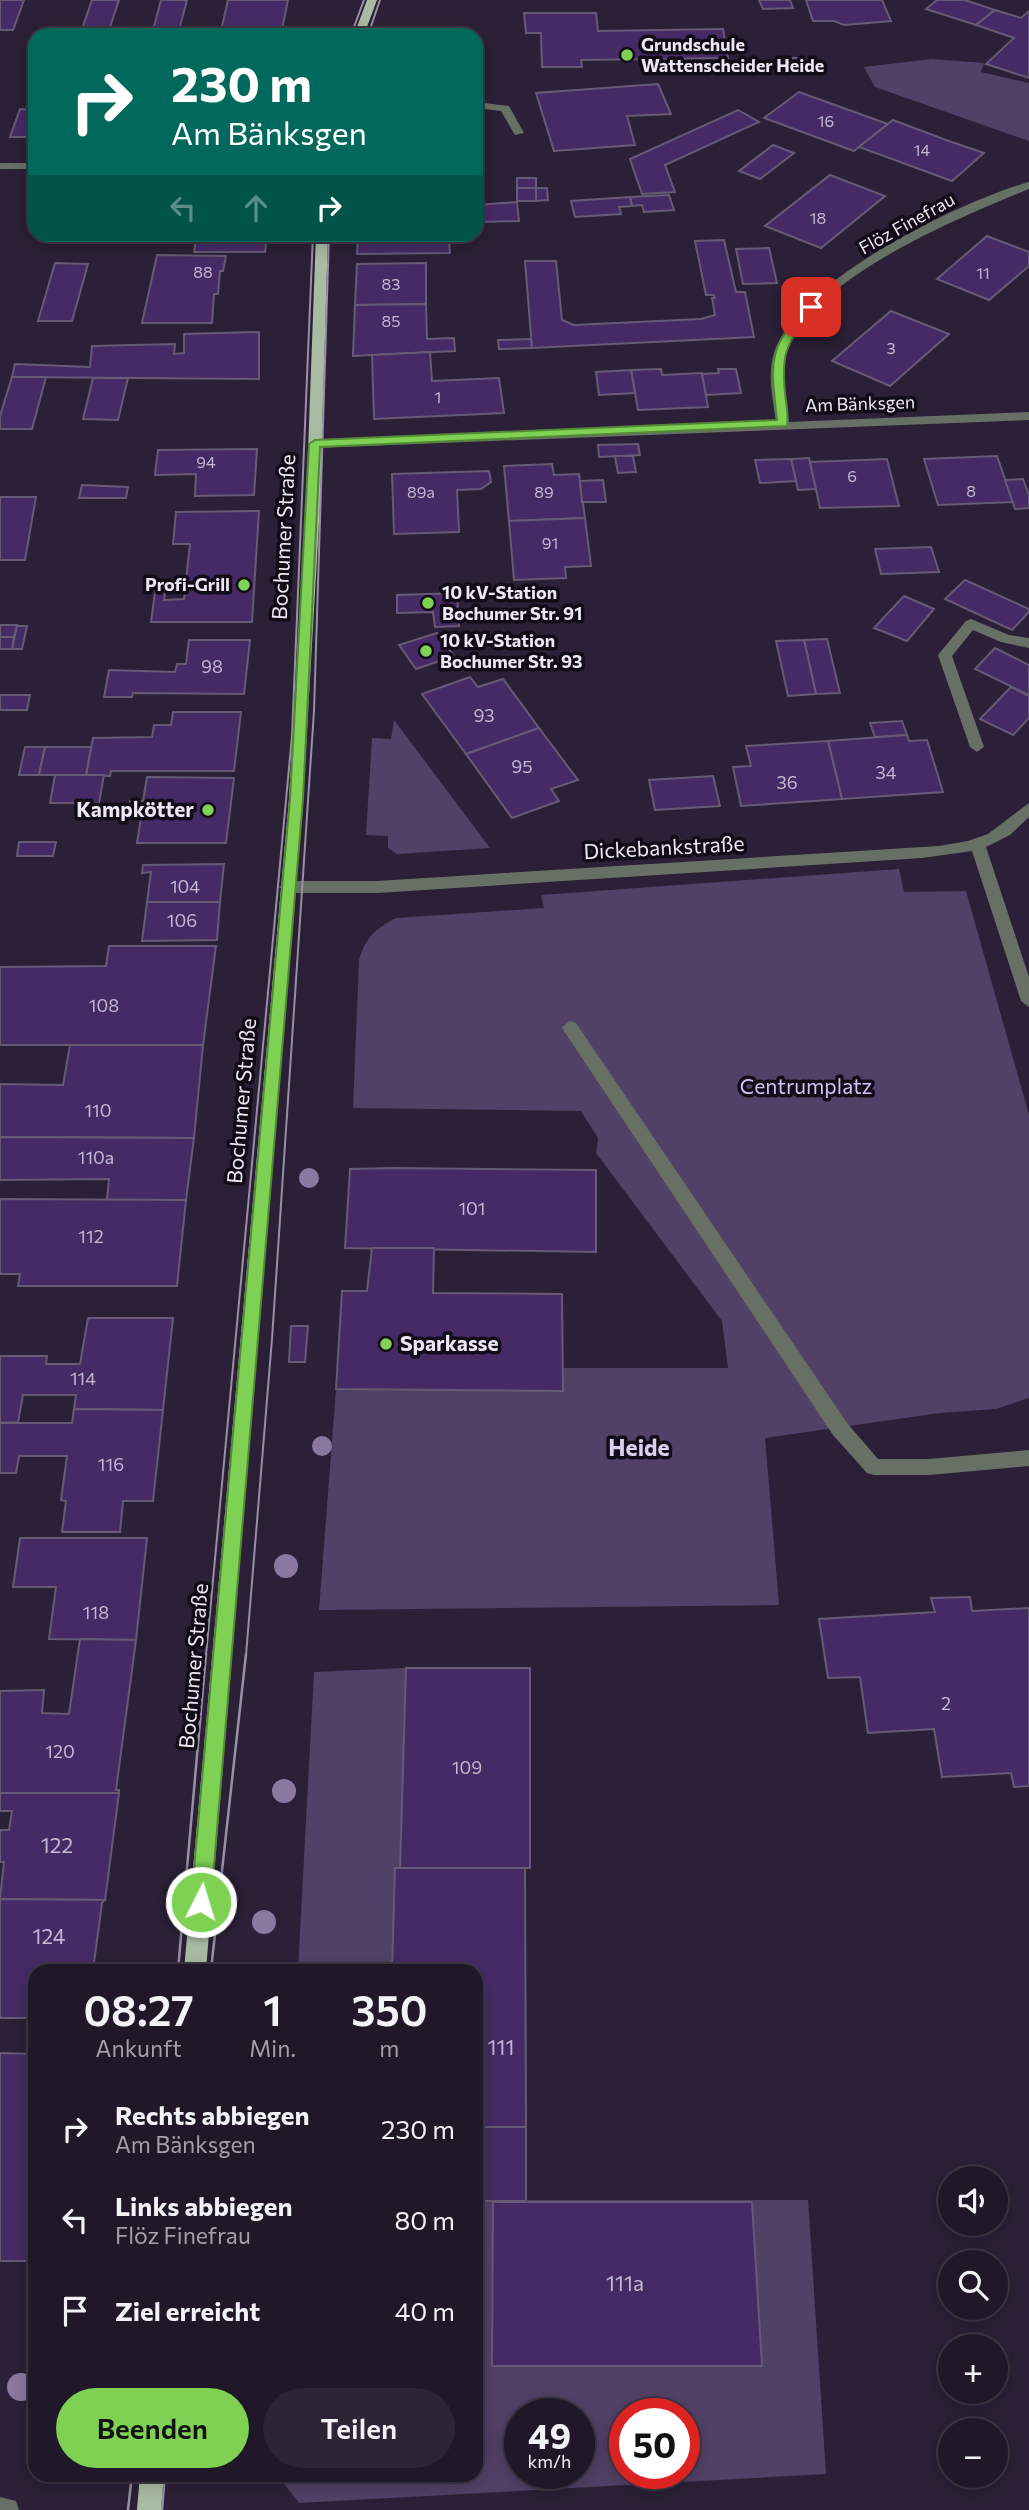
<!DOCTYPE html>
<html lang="de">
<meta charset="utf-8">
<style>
body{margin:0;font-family:Commissioner,sans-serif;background:#2d2535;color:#f1f3f6;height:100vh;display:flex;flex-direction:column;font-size:26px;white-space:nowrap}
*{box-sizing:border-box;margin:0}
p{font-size:23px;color:#a2a0a8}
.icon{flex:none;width:38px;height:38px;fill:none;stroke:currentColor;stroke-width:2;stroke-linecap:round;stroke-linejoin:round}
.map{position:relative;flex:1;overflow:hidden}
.details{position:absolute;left:28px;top:1964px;width:455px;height:518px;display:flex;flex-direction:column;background:#201829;border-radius:21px;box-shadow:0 4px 18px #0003,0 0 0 2px #3d3746}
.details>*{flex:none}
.guide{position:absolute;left:28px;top:28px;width:455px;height:214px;border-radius:21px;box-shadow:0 4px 18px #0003,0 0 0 2px #3d3746;background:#00695c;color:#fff;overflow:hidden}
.controls{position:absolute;left:938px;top:2166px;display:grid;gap:14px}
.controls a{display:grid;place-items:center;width:70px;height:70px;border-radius:50%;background:#201829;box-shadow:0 4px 18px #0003,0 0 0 2px #3d3746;font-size:35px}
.speed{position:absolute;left:504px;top:2398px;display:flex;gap:14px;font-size:35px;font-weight:700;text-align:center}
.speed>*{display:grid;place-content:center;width:91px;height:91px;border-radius:50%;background:#201829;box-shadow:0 4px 18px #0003,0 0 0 2px #3d3746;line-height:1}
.speed small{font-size:18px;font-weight:400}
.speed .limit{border:10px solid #d22;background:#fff;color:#111}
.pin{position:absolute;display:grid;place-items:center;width:60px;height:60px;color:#fff;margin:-30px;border-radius:14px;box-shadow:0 4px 10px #0006}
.me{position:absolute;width:77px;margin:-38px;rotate:5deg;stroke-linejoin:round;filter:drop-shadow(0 0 5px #0008)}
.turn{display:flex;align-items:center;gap:24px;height:147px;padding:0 28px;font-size:32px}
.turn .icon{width:91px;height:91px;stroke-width:2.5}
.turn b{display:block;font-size:49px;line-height:60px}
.lanes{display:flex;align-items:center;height:66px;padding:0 28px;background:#0003;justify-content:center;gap:35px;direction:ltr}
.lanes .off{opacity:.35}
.eta{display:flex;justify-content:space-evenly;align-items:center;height:119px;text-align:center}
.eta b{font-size:42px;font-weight:600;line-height:49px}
.action{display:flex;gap:14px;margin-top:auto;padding:14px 28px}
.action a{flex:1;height:80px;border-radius:42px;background:#7ed153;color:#111;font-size:28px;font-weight:600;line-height:80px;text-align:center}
.action a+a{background:#2d2535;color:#f1f3f6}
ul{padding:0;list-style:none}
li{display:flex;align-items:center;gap:21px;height:91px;padding:0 28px}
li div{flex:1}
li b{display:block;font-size:26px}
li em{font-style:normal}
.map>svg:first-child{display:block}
</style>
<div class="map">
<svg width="1029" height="2510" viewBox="0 0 1029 2510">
<rect width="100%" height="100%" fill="#2b2037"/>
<g fill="#514166" fill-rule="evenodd">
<polygon points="932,59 984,63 981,72 1029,83 1029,141 875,87 864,67"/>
<polygon points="394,720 490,848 397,854 388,848 388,836 366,835 372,738 391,739"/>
<path d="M899 869 904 892 966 891 1029 1115V1398L996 1409 940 1413 765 1438 779 1605 319 1610 336 1389 562 1391V1368H728L722 1321 596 1153 598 1138 581 1111 353 1108 359 960C366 937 375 929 396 918L544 908 541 895Z"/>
<path d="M406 1668H530V1868H525L526 2200H808L826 2474 299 2503 277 2475 476 2474V1970H298L314 1672ZM520 2413H579V2473H520ZM625 2413H684V2473H625Z"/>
</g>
<g fill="#462a65" stroke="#665a75" stroke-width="2">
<polygon points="0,0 24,0 13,30 0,30"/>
<polygon points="92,0 119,0 108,33 81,32"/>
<polygon points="161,0 187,0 178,34 152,34"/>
<polygon points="228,0 288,0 281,35 220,35"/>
<polygon points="759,0 790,0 793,8 763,9"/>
<polygon points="806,0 882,0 891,21 844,25 834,21 813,21"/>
<polygon points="937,0 965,0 995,10 976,25 926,9"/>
<polygon points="995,10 1021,18 1029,11 1029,78 986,64 1014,38 976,25"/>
<polygon points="524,13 596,13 598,31 723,29 728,58 581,60 582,67 542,67 541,33 526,33"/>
<polygon points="781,58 802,58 807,72 785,72"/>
<polygon points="658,84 671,114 627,116 635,145 554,151 536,93"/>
<polygon points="799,92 849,110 888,124 854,151 764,118"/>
<polygon points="20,109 35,110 35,137 10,137"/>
<polygon points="738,110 759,122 665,165 675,192 642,194 630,159"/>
<polygon points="893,120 946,140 984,153 952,181 859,147"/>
<polygon points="773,145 794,153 760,179 739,171"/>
<polygon points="830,175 885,196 821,248 765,226"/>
<rect x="517" y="178" width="19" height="10"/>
<rect x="517" y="188" width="19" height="13"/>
<polygon points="536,188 547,188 548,200 536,201"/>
<polygon points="669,195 674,210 644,212 642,205 632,206 630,197"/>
<polygon points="630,197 632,206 619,207 621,214 575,217 571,201"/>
<polygon points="517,202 519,221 476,222 476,205"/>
<polygon points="197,234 267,234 265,252 194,252"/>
<polygon points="358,234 444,234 444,241 449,241 450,253 357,254"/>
<polygon points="987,236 1029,252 1029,266 989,300 937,279"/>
<polygon points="724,240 736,292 745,292 754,337 532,348 525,261 556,261 562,320 574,325 701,319 715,315 712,298 715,298 714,295 706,295 695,241"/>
<polygon points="769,248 777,283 743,284 736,249"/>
<polygon points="157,255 226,256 223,271 220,271 218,294 214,294 212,323 142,323"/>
<polygon points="55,263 88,264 72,321 38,321"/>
<polygon points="426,263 426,304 355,305 357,264"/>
<polygon points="426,304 427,339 454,338 455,351 353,356 355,305"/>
<polygon points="891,311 949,334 890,386 832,361"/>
<polygon points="259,332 259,379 12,377 15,364 90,367 92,346 175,344 174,354 184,353 184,334"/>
<polygon points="531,339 532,348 499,349 498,340"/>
<polygon points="430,352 432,381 499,378 504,413 374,419 372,355"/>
<polygon points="661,369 662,375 702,373 708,407 638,410 631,370"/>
<polygon points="718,369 736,369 741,393 706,395 702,374 719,373"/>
<polygon points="631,370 635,393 599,395 596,372"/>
<polygon points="12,377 46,377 32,429 0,429 0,416"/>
<polygon points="93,378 128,378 118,420 83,419"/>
<polygon points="638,444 640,455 599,457 598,445"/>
<polygon points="257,449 254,495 195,496 196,474 155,475 158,450"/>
<polygon points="615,456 633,456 636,472 618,473"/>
<polygon points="997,456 1013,502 938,505 924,459"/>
<polygon points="809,458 816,489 798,490 791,459"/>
<polygon points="791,459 796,481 760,483 755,460"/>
<polygon points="887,459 899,506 820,508 810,462"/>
<polygon points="552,464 554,475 579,474 585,518 509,521 504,466"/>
<polygon points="489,471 491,482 481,489 457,490 459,532 394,534 392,474"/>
<polygon points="1023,479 1029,495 1029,508 1015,509 1005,480"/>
<polygon points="603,480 606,502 582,502 580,481"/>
<polygon points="82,485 128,487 126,498 79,498"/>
<polygon points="0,497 36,497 25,560 0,560"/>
<polygon points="259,511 252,622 151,622 155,592 165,593 164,600 184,599 190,544 173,544 176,512"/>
<polygon points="585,518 591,566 565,567 566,578 514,580 509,521"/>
<polygon points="931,547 939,572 881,574 875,549"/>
<polygon points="965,580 1029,609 1029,612 1012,630 945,599"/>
<polygon points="457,593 459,626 435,627 433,612 397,613 397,595"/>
<polygon points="904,596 934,609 907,641 874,628"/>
<polygon points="0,625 17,625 14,637 0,637"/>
<polygon points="17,626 27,626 22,649 12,649"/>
<polygon points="437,633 454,656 416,669 399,645"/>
<polygon points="0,637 14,637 12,649 0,649"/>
<polygon points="827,639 840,693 816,694 804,640"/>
<polygon points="189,640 250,640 244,694 133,693 132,697 104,697 109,670 175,672 177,664 186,664"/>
<polygon points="804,640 816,694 788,696 776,641"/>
<polygon points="995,648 1029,665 1029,695 975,669"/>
<polygon points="470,677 478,687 503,679 539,728 466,754 422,694"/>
<polygon points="1011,687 1029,696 1029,718 1013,735 980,719"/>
<polygon points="0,695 30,695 27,710 0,710"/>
<polygon points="173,712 241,712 234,771 111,771 110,776 86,775 93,738 152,737 154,725 171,725"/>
<polygon points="902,721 907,735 875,737 870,723"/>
<polygon points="539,728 578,780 551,789 559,801 512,818 466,754"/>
<polygon points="907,735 909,741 927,740 943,792 842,799 828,741"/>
<polygon points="828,741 842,799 741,806 733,767 751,766 746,746"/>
<polygon points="25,747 45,747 39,775 19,775"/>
<polygon points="45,747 91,747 86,775 39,775"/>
<polygon points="55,775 104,775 99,803 50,803"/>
<polygon points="713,776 720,806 655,810 649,780"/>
<polygon points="147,777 234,778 226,843 137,843 141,818 127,817 130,801 143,801"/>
<polygon points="19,842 56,842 53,856 17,856"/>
<polygon points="224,864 220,902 147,902 151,872 142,873 143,865"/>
<polygon points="147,902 220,902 217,940 142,941"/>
<polygon points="109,946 216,946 203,1045 0,1045 0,967 106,966"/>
<polygon points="70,1045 203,1045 194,1138 0,1137 0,1084 63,1085"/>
<polygon points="0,1137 194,1138 186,1200 107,1200 109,1179 0,1180"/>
<polygon points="394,1168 596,1170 596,1252 345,1248 350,1169"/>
<polygon points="0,1199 186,1200 177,1286 18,1286 20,1274 0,1274"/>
<polygon points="372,1248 434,1248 433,1293 562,1294 563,1391 336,1389 342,1291 367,1291"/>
<polygon points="88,1318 173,1318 163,1410 74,1409 76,1395 23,1395 18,1422 0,1423 0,1356 47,1356 46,1364 80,1364"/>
<polygon points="291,1326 308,1326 305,1362 289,1362"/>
<polygon points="74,1409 163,1410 153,1501 123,1501 120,1532 62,1532 66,1501 61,1500 67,1456 19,1456 16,1473 0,1473 0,1423 72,1423"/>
<polygon points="20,1538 147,1538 136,1640 49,1639 56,1587 13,1587"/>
<polygon points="970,1597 972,1611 1029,1608 1029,1786 1014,1787 1011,1773 942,1777 934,1729 868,1733 860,1677 828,1678 819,1619 935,1612 931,1598"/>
<polygon points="80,1639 136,1640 116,1790 119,1790 119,1793 0,1793 0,1691 44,1690 42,1713 69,1714"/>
<polygon points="406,1668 530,1668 530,1868 400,1868"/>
<polygon points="0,1793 119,1793 105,1900 0,1899 4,1862 0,1862 0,1830 9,1830 12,1811 0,1811"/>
<polygon points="395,1868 525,1868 526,2127 476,2127 476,1970 392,1970"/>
<polygon points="0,1899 105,1900 102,1903 93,1970 35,1970 35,2018 0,2018"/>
<polygon points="0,2053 35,2054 35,2261 0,2261"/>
<rect x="476" y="2127" width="50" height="74"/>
<polygon points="493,2202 752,2202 762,2366 492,2366"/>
</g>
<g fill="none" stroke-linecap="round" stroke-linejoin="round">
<g fill="#687065" fill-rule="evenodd">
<polygon points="476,102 509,106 524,133 515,135 501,111 476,108"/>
<rect x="0" y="163" width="35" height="6"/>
<path d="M1029 182V189C960 217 811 278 786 353 779 375 786 400 789 422L1029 412V420L315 448 309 444 315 440 776 422C773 400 767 375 774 353 797 280 959 202 1029 182Z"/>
<polygon points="971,619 1009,635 1029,638 1029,648 1001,642 973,630 952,656 984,747 977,752 970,747 938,655 966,621"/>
<polygon points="1029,803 1029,817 1010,835 986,847 1029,977 1029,1007 1021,1001 972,851 922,858 377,893 287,893 279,887 287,881 377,881 939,846 968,841 988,834"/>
<polygon points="570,1021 576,1023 847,1423 878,1459 929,1459 1029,1450 1029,1466 929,1475 874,1475 867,1473 833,1435 564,1031 562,1027"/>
<polygon points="0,2497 16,2501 19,2510 0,2510"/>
</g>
<g fill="#aabba3" fill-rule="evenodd">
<polygon points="367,0 377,0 364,35 354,35"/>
<polygon points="316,234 328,234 320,506 303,799 206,1970 184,1970 289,799 306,506"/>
<polygon points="140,2474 164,2474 161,2510 137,2510"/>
</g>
<g stroke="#9890a3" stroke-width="2">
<polyline points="351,35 364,0"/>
<polyline points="368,35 380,0"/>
<polyline points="206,1655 292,736 313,234"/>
<polyline points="246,1655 272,1339 314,711 329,234"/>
</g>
<g stroke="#9890a3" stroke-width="2.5">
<polyline points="178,1970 206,1654"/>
<polyline points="211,1970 246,1654"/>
<polyline points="128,2510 132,2474"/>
<polyline points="162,2510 165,2474"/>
</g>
</g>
<g fill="#8a78a0">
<circle cx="309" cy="1178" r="10"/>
<circle cx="322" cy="1446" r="10"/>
<circle cx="286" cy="1566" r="12"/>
<circle cx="284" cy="1791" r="12"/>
<circle cx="264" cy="1922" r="12"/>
<circle cx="21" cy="2387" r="14"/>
</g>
<path fill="#7ed153" stroke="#528836" stroke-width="2" d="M807 305 817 307C790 341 780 346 785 393 786 403 789 416 787 426L320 447 303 799 211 1902 208 1908 201 1911 194 1908 191 1902 290 799 309 444 315 440 777 420C771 363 766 350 807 305Z"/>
<g fill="#7ed153" stroke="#110c17" stroke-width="2.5">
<circle cx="627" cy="55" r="7"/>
<circle cx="244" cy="585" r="7"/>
<circle cx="428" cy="603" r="7"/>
<circle cx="426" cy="651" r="7"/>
<circle cx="208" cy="810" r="7"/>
<circle cx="386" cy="1344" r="7"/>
</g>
<g text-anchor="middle" stroke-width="7" stroke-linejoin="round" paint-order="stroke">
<g font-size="16" fill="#c3b8d2">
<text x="826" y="127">16</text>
<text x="922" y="156">14</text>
<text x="818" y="224">18</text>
<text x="203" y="278">88</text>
<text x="983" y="279">11</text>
<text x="391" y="290">83</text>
<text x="391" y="327">85</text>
<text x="891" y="354">3</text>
<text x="438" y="403">1</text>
<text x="206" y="468">94</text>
<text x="852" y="482">6</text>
<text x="971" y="497">8</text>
<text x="421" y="498">89a</text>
<text x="544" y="498">89</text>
<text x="550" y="549">91</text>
</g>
<g font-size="18" font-weight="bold" fill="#ede7f7" stroke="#110c17" text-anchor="start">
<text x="641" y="51">Grundschule<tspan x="641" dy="21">Wattenscheider Heide</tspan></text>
<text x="230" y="591" text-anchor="end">Profi-Grill</text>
<text x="442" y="599">10 kV-Station<tspan x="442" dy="21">Bochumer Str. 91</tspan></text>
<text x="440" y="647">10 kV-Station<tspan x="440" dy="21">Bochumer Str. 93</tspan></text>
</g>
<g font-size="18" fill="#ede7f7" stroke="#110c17">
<text transform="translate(907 224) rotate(-29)" y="6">Flöz Finefrau</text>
<text transform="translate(860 404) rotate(-2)" y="6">Am Bänksgen</text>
</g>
<g font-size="18" fill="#c3b8d2">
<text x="212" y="673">98</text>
<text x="484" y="722">93</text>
<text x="522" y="773">95</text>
<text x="886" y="779">34</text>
<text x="787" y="789">36</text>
<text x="185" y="893">104</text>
<text x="182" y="927">106</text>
<text x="104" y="1012">108</text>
<text x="98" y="1117">110</text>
<text x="96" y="1164">110a</text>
<text x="472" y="1215">101</text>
<text x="91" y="1243">112</text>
<text x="83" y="1385">114</text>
<text x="111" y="1471">116</text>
<text x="96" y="1619">118</text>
<text x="946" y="1710">2</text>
<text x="60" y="1758">120</text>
<text x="467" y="1774">109</text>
</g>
<g font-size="21" fill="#ede7f7" stroke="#110c17">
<text transform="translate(284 537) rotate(-87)" y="7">Bochumer Straße</text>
<text transform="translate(664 848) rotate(-3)" y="7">Dickebankstraße</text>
<text transform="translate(242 1101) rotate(-85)" y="7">Bochumer Straße</text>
<text transform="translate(194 1666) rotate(-85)" y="7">Bochumer Straße</text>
</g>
<g font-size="21" font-weight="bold" fill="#ede7f7" stroke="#110c17" text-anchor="end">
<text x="194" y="817">Kampkötter</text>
<text x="400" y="1351" text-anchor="start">Sparkasse</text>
</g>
<g font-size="21" fill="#d7c0f6" stroke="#110c17">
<text x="806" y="1094">Centrumplatz</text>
</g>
<g font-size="21" fill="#c3b8d2">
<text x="57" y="1853">122</text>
<text x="49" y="1944">124</text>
<text x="501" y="2055">111</text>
<text x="625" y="2291">111a</text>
</g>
<g font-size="23" font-weight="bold" fill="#dccfef" stroke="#110c17">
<text x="639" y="1456">Heide</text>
</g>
</g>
</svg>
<div class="controls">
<a><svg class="icon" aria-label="sound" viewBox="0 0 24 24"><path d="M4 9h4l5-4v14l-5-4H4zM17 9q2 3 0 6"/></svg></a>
<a><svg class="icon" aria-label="search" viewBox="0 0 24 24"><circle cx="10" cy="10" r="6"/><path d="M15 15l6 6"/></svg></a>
<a>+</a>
<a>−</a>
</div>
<div class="speed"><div>49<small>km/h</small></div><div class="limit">50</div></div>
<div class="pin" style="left:811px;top:307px;background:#d93025"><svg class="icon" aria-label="arrive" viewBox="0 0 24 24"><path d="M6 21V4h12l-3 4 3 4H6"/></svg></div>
<svg class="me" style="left:201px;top:1902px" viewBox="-20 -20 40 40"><circle r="17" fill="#7ed153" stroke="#fff" stroke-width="3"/><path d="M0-11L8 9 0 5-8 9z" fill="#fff"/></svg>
<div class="guide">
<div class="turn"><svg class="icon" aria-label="right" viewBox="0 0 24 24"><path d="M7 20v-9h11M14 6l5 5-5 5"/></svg><div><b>230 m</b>Am Bänksgen</div></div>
<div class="lanes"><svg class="icon off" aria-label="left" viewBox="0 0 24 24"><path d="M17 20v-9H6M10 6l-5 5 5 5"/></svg><svg class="icon off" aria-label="ahead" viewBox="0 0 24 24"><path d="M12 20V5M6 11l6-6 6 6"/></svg><svg class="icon" aria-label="right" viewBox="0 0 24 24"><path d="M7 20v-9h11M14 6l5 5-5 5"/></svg></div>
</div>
<section class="details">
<div class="eta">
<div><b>08:27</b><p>Ankunft</p></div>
<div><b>1</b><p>Min.</p></div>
<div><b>350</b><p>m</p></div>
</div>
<ul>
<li><svg class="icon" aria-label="right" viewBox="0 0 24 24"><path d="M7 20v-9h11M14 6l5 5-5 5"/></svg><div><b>Rechts abbiegen</b><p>Am Bänksgen</p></div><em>230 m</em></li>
<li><svg class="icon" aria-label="left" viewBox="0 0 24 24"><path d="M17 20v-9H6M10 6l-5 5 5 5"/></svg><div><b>Links abbiegen</b><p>Flöz Finefrau</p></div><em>80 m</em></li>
<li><svg class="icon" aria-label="arrive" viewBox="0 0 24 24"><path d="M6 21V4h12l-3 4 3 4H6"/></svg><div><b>Ziel erreicht</b></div><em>40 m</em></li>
</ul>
<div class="action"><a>Beenden</a><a>Teilen</a></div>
</section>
</div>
